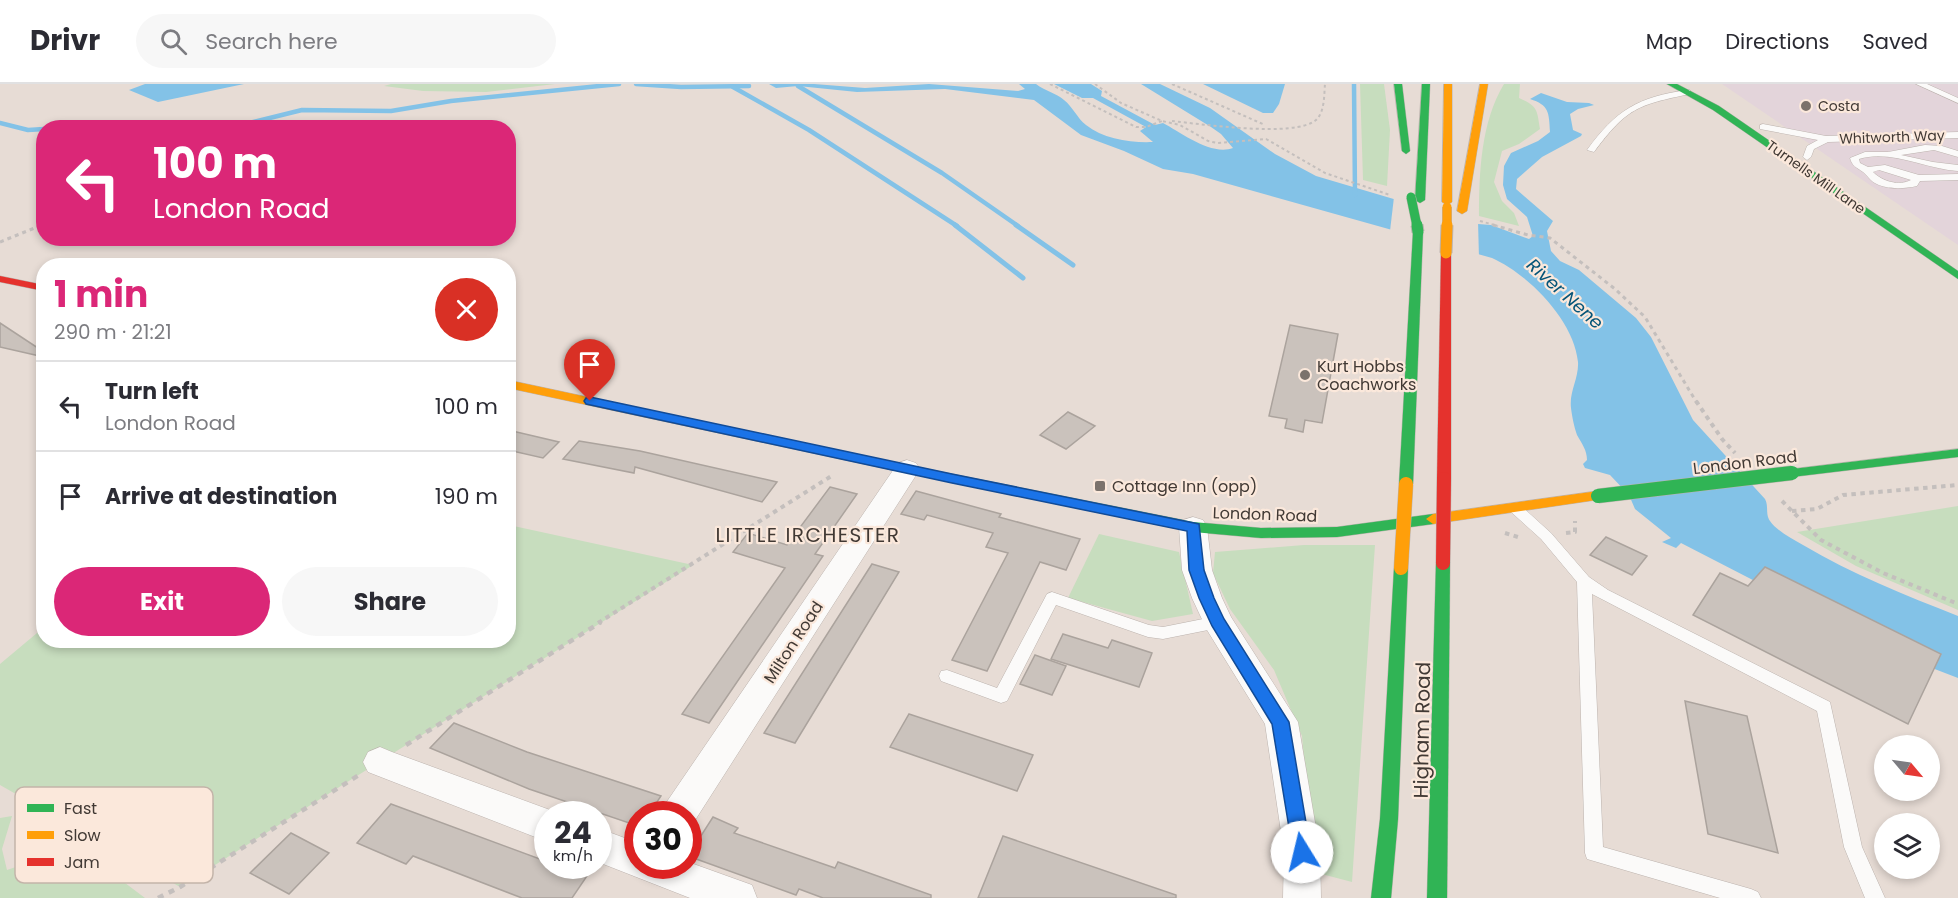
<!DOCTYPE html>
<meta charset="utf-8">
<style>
body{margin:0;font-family:Poppins,sans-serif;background:#f7f7f7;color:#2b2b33;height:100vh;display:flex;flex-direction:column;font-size:22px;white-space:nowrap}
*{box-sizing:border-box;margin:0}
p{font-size:20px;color:#7c7c81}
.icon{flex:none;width:33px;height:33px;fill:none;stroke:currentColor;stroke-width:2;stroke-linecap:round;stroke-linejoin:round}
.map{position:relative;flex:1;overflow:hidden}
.drawer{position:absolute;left:36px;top:174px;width:480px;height:390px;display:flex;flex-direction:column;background:#fff;border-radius:24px;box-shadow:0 3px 9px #0003}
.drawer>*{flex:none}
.hud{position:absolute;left:36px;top:36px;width:480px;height:126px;border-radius:24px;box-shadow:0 3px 9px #0003;background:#db2777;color:#fff;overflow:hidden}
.needle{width:39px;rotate:119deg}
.buttons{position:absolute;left:1874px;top:651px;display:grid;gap:12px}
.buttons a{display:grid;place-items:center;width:66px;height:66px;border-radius:50%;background:#fff;box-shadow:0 3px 9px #0003;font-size:30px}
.speed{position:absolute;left:534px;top:717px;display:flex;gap:12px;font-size:30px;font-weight:700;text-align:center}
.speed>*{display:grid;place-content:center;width:78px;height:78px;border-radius:50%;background:#fff;box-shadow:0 3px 9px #0003;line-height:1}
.speed small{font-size:15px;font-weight:400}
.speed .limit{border:9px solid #d22;background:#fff;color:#111}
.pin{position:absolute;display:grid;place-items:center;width:51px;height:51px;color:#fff;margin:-62px -26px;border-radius:50% 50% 50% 0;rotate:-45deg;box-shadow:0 0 6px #0007}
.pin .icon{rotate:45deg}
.me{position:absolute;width:66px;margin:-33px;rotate:351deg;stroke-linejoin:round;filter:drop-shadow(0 0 4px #0008)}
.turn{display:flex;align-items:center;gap:21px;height:126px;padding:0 18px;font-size:27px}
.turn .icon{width:78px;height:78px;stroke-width:2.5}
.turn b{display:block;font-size:42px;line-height:51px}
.round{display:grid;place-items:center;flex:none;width:63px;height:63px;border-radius:32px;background:#f7f7f7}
.summary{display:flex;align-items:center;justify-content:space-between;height:102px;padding:0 18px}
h1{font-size:36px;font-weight:700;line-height:45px;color:#db2777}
.primary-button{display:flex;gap:12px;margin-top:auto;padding:12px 18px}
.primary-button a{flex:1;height:69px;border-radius:36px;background:#db2777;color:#fff;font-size:24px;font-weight:700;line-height:69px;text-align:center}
.primary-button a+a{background:#f7f7f7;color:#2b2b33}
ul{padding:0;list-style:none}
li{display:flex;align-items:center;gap:18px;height:90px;padding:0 18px;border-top:2px solid #e1e1e2}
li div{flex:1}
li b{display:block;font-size:22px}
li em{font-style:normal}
header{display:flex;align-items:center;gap:36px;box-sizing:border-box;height:84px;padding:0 30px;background:#fff;border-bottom:2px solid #e1e1e2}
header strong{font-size:28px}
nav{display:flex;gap:33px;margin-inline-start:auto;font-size:21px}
.search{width:420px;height:54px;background:#f7f7f7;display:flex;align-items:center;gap:15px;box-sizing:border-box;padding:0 21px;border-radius:33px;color:#7c7c81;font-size:22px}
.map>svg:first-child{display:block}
</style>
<header>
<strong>Drivr</strong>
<div class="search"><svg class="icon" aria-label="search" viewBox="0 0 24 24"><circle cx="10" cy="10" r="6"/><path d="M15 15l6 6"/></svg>Search here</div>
<nav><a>Map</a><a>Directions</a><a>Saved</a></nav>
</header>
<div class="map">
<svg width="1958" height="814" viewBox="0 0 1958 814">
<rect width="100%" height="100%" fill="#e7dcd5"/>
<polygon fill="#e3d4da" points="1722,0 1958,0 1958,161 1845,84"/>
<g fill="#c7ddbe">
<polygon points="391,0 555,0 486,8 423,7 384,2"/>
<polygon points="1360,0 1384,0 1390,46 1387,102 1363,96"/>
<path d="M1504 0H1520L1519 14C1538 22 1537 26 1540 45L1519 60 1502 67 1494 98 1502 117 1514 129 1519 142 1479 132C1479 88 1481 38 1504 0Z"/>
<polygon points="1958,422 1958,526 1856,482 1797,448"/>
<polygon points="509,441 693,481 180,803 0,701 0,580 43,544 44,556 508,556"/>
<polygon points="1099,450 1179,468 1193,530 1152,537 1068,514"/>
<polygon points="1304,461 1375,461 1352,798 1314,788 1302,652 1274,586 1230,525 1213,489 1215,468"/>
<polygon points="12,732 2,765 7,786 76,762 145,814 0,814 0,734"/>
</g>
<g fill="#83c2e7">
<polygon points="145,0 244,0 158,18 129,6"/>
<path d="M769 0H814L865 4 929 0 1018 7 1025 5 1019 0H1036C1045 7 1056 9 1064 16 1073 23 1077 34 1086 41 1103 55 1131 59 1153 58L1140 47 1146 43 1093 14H1082L1054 0H1091L1102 7 1101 12 1155 41 1163 39C1182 49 1211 72 1233 64L1221 50 1211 43 1141 0H1160L1210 24 1275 70 1316 92 1478 140 1491 141 1529 155 1533 152 1527 133 1507 115 1503 101 1504 82 1511 69 1538 57 1550 48C1549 28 1549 21 1530 15L1541 9 1567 18 1589 19 1594 21 1578 25 1570 30 1573 46 1582 50 1581 52 1542 73 1517 95 1516 105 1553 137 1547 147 1551 167 1560 177 1579 186 1636 234 1651 253 1693 336 1765 415C1769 422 1765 430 1770 437 1777 447 1792 455 1803 461 1852 490 1905 511 1958 532V594L1919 579 1918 581 1681 459 1676 464 1662 458 1671 454 1635 425 1629 411 1610 391 1585 384 1583 380 1587 376C1587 366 1582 360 1577 351 1574 343 1572 332 1571 324 1569 308 1579 294 1578 278 1574 236 1528 190 1492 174L1193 90 1163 85 1124 67 1081 51 1034 16 945 5 857 8 798 2 776 4Z"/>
<polygon points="1203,0 1285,0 1279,20 1273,29 1263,29"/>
</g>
<polygon fill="#e7dcd5" points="1394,113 1478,137 1479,174 1390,147"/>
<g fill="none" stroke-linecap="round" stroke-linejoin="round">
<g stroke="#83c2e7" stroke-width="4.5">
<polyline points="636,0 681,3 749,2"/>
<polyline points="1354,0 1355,111"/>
<polyline points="798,2 942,89 1018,142"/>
<polyline points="733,3 809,46 957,142"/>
<polyline points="0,39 28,46 44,45"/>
<polyline points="229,44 302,26 391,27 451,17 619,0"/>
</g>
<g stroke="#83c2e7" stroke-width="5">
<polyline points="955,141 1023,194"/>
<polyline points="1016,141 1073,181"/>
</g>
</g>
<g fill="#cac2bc" stroke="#aba39d" stroke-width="1.5">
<polygon points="0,239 44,268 44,273 0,263"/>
<polygon points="1290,241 1338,250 1322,339 1305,336 1303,348 1285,344 1287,335 1269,332"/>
<polygon points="1068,328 1095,342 1066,365 1040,351"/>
<polygon points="508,346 559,358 543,374 508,366"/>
<polygon points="579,357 640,367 777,398 762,418 635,383 634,389 563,375"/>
<polygon points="830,403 857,410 815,470 823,472 709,639 682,630 785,484 733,468 748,449 787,461"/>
<polygon points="916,407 1001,430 999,433 1080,455 1066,486 1040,478 987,587 952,576 1008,469 986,463 993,449 927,431 924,436 901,430"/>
<polygon points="1606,453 1647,472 1632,491 1590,471"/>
<polygon points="872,480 899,488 795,659 764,649"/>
<polygon points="1765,483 1941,570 1908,640 1693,531 1720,489 1748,502"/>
<polygon points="1063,550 1108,564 1112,556 1152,569 1139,603 1051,575"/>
<polygon points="1035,571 1066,582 1052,611 1020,600"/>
<polygon points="1685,617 1747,632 1778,769 1708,750"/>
<polygon points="909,630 1033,671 1017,707 890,663"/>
<polygon points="454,639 527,668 661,712 649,730 638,730 638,742 529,705 430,664"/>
<polygon points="391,720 548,778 548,782 558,782 587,792 572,814 522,814 413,772 406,780 357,759"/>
<polygon points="713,733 738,744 734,749 835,784 838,778 931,811 931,814 823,814 799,805 796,811 688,772"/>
<polygon points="291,749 329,769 289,810 250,789"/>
<polygon points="1003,752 1176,811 1176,814 978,814"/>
</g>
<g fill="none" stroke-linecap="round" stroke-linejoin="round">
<g stroke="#bcb3ae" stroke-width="1">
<g id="lane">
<polygon points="1916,0 1927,0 1958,14 1958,19"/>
<path d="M1687 6H1690V10C1637 21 1627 24 1594 68L1587 66C1616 26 1638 13 1687 6Z"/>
<polygon points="1763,40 1826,52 1958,48 1958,54 1828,58 1814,65 1811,73 1807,76 1803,73 1807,62 1818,56 1760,45 1760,41"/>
<path d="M1925 61 1942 62 1958 67V73L1934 66 1901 71 1933 78 1958 81V87C1926 85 1890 65 1859 75L1860 79 1868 83 1885 81 1919 91 1958 90V96L1920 97 1917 102C1903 105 1886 106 1873 98 1869 95 1867 91 1863 88 1856 83 1852 82 1850 74L1865 68H1888ZM1879 86 1911 96C1899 102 1883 98 1873 88Z"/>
<polygon points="1515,419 1520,421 1551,449 1589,493 1608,506 1830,618 1862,763 1885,814 1865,814 1844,763 1817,627 1592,510 1603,763 1751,805 1758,808 1761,814 1720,814 1587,775 1585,769 1577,498 1541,455 1510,427 1508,424"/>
<polygon points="1052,508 1149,541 1163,543 1218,532 1223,534 1226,538 1223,542 1218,544 1163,555 1148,553 1056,521 1007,617 1001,619 941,597 939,592 941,587 947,586 997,604 1047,510"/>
</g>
</g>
<g stroke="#bcb3ae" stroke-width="1">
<g id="street">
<polygon points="907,376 916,379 920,385 692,741 688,742 688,730 661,730 666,719 898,379"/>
<polygon points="1193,433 1203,436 1207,443 1212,486 1222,514 1231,533 1298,638 1320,768 1321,814 1283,814 1284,768 1265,640 1207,546 1192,514 1182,486 1179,443 1183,436"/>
<polygon points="380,663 392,668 561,730 548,730 548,758 368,688 363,678 368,668"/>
<polygon points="598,744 638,759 638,782 688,782 688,778 752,801 757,814 690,814 598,778"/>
</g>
</g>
<g stroke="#bcb3ae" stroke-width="1">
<g id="fast">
<polygon points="1394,0 1402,0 1410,67 1406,70 1402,67"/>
<polygon points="1422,0 1430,0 1425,116 1420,119 1415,116"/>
<polygon points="1667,0 1677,0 1719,22 1958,187 1958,195 1713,26"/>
<polygon points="1418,145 1423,148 1413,400 1406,404 1399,400 1413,148"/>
<polygon points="1958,365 1958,373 1792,393 1785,389 1792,385"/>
<polygon points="892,378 1193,438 1261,444 1337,443 1433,430 1440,435 1433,440 1337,453 1261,454 1193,448 887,385 885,382 887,379"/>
<polygon points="1443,474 1448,475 1450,479 1447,814 1427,814 1436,479 1438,475"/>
<polygon points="1401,479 1406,480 1408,484 1398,735 1391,814 1371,814 1380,735 1394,484 1396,480"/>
</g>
</g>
<g stroke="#bcb3ae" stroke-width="1">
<g id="slow">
<polygon points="1444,0 1452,0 1452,118 1447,121 1442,118"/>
<polygon points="1480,0 1488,0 1467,127 1462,130 1457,127"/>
<polygon points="508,296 892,378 899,382 892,386 508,304"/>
<polygon points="1598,407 1603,409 1605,412 1603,415 1433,440 1426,435 1433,430"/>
</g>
</g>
<g stroke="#bcb3ae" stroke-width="1">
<g id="jam">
<polygon points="1446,166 1451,169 1451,395 1444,399 1437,395 1441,169"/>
<polygon points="0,192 44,201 44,207 0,198"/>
</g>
</g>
<g stroke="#c4bfbd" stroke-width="2" stroke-dasharray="3 3" stroke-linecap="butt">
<polyline points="1050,0 1136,43 1146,43 1162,37"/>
<polyline points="1095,0 1121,19 1162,37 1180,41 1208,57 1217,59 1266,55 1325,89 1390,111"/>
<polyline points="1172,0 1265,41"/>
<path d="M1172 37C1201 40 1295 54 1316 36 1325 28 1324 10 1325 0"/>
<polyline points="1480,137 1498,142"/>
<polyline points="39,142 44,140"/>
</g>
<g stroke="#c4bfbd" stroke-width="3" stroke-dasharray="4 4" stroke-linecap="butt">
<polyline points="1493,141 1528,151 1550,154 1615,205 1645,233 1697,319"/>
<polyline points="0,158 42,141"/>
</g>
<g stroke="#c4bfbd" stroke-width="4" stroke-dasharray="4.5 4.5" stroke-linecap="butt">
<polyline points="1696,317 1722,355 1735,369"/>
<polyline points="1782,417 1821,456 1883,489 1958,520"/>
<polyline points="1792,427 1817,425 1843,411 1958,401"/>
<polyline points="1505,449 1521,454"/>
<polyline points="1566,449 1575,448 1575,437"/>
<polyline points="598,539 833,391"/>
</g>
<g stroke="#c4bfbd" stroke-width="4.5" stroke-dasharray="6 6" stroke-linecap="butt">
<polyline points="406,661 601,538"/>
<polyline points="158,814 180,803 359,691"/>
</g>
<use href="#lane" fill="#fbfaf9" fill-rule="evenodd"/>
<use href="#street" fill="#fbfaf9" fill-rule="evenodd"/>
<use href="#fast" fill="#30b455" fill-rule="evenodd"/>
<use href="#slow" fill="#ff9f0a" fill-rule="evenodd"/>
<use href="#jam" fill="#e5322d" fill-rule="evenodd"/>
<g stroke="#bcb3ae" stroke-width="10" stroke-linecap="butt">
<polyline id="fast-bridge-far2" points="1411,113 1417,142"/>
</g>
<g stroke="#bcb3ae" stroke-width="13" stroke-linecap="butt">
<polyline id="fast-bridge-far1" points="1417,141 1418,148"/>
</g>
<g stroke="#bcb3ae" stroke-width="15" stroke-linecap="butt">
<polyline id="fast-bridge" points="1598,412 1792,389"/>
</g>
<g stroke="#bcb3ae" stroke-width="10" stroke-linecap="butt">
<polyline id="slow-bridge-far2" points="1447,142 1447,123"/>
</g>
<g stroke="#bcb3ae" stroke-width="13" stroke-linecap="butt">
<polyline id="slow-bridge-far1" points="1446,169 1447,141"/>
</g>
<g stroke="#bcb3ae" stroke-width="15" stroke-linecap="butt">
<polyline id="slow-bridge" points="1401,484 1406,400"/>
</g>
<g stroke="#bcb3ae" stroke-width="15" stroke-linecap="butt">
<polyline id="jam-bridge" points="1443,479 1444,395"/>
</g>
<use href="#fast-bridge-far2" stroke="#30b455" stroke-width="9"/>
<use href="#fast-bridge-far1" stroke="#30b455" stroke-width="11"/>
<use href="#fast-bridge" stroke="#30b455" stroke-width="14"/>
<use href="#slow-bridge-far2" stroke="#ff9f0a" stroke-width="9"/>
<use href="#slow-bridge-far1" stroke="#ff9f0a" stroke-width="11"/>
<use href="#slow-bridge" stroke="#ff9f0a" stroke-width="14"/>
<use href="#jam-bridge" stroke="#e5322d" stroke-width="14"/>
</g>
<polygon fill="#1a73e8" stroke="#114b97" stroke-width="1.5" points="590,313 952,390 1199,440 1204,486 1214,514 1224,535 1289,638 1311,768 1309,774 1302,776 1296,774 1293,768 1272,640 1212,542 1199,514 1189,486 1187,447 952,399 586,320 584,317 586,314"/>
<g fill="#7b726c" stroke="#fbe8db" stroke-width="2">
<circle cx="1806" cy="22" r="6"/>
<circle cx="1305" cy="291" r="6"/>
<rect x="1094" y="396" width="12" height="12" rx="3"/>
</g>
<g text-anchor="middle" stroke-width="4.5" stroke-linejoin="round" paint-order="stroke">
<g font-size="14" fill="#413934" stroke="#fbe8db" text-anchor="start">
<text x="1818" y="27">Costa</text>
</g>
<g font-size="14" fill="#413934" stroke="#fbe8db">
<text transform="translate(1892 53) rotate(-2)" y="5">Whitworth Way</text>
<text transform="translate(1816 93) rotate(35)" y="5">Turnells Mill Lane</text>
</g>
<g font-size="16" fill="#413934" stroke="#fbe8db" text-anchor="start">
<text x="1317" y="288">Kurt Hobbs<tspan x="1317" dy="18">Coachworks</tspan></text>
<text x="1112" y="408">Cottage Inn (opp)</text>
</g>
<g font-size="16" fill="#413934" stroke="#fbe8db">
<text transform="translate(1745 378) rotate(-7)" y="6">London Road</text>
<text transform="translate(1265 430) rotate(2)" y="6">London Road</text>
<text transform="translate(793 558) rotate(-57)" y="6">Milton Road</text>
</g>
<g font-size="18" font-style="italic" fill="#065579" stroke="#fbe8db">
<text transform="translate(1565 210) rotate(42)" y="6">River Nene</text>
</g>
<g font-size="20" letter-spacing="1.5" fill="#413934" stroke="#fbe8db">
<text x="808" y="458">LITTLE IRCHESTER</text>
</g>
<g font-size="20" fill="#413934" stroke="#fbe8db">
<text transform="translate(1422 646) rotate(-89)" y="7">Higham Road</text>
</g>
</g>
<rect x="15" y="703" width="198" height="96" rx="9" fill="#fbe8db" stroke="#c3b4a9" stroke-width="1.5"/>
<rect x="27" y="720" width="27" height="8" fill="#30b455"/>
<rect x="27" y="747" width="27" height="8" fill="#ff9f0a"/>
<rect x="27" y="774" width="27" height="8" fill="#e5322d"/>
<g font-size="16" fill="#413934">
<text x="64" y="730">Fast</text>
<text x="64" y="757">Slow</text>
<text x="64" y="784">Jam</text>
</g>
</svg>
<div class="buttons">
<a><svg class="needle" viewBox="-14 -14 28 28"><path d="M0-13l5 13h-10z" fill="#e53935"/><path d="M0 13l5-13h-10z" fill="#7c7c81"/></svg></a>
<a><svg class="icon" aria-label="layers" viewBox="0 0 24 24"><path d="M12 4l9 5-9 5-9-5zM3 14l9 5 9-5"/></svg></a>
</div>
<div class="speed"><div>24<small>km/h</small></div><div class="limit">30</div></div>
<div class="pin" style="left:590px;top:317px;background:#d93025"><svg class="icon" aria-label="arrive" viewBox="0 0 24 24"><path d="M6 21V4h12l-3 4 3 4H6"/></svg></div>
<svg class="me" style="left:1302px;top:768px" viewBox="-20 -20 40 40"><circle r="19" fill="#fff"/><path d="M0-13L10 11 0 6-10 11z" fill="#1a73e8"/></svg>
<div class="hud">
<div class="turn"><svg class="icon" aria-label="left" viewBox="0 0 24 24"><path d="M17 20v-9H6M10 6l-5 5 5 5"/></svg><div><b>100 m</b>London Road</div></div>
</div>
<section class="drawer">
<div class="summary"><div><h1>1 min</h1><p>290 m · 21:21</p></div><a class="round" style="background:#d93025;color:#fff"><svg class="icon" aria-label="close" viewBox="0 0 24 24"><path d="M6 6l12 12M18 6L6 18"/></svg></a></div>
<ul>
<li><svg class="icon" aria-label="left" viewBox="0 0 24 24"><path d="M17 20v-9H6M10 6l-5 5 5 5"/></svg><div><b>Turn left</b><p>London Road</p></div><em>100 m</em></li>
<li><svg class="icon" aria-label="arrive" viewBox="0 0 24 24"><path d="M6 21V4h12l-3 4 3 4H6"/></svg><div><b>Arrive at destination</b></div><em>190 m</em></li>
</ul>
<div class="primary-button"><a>Exit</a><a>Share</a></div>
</section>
</div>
